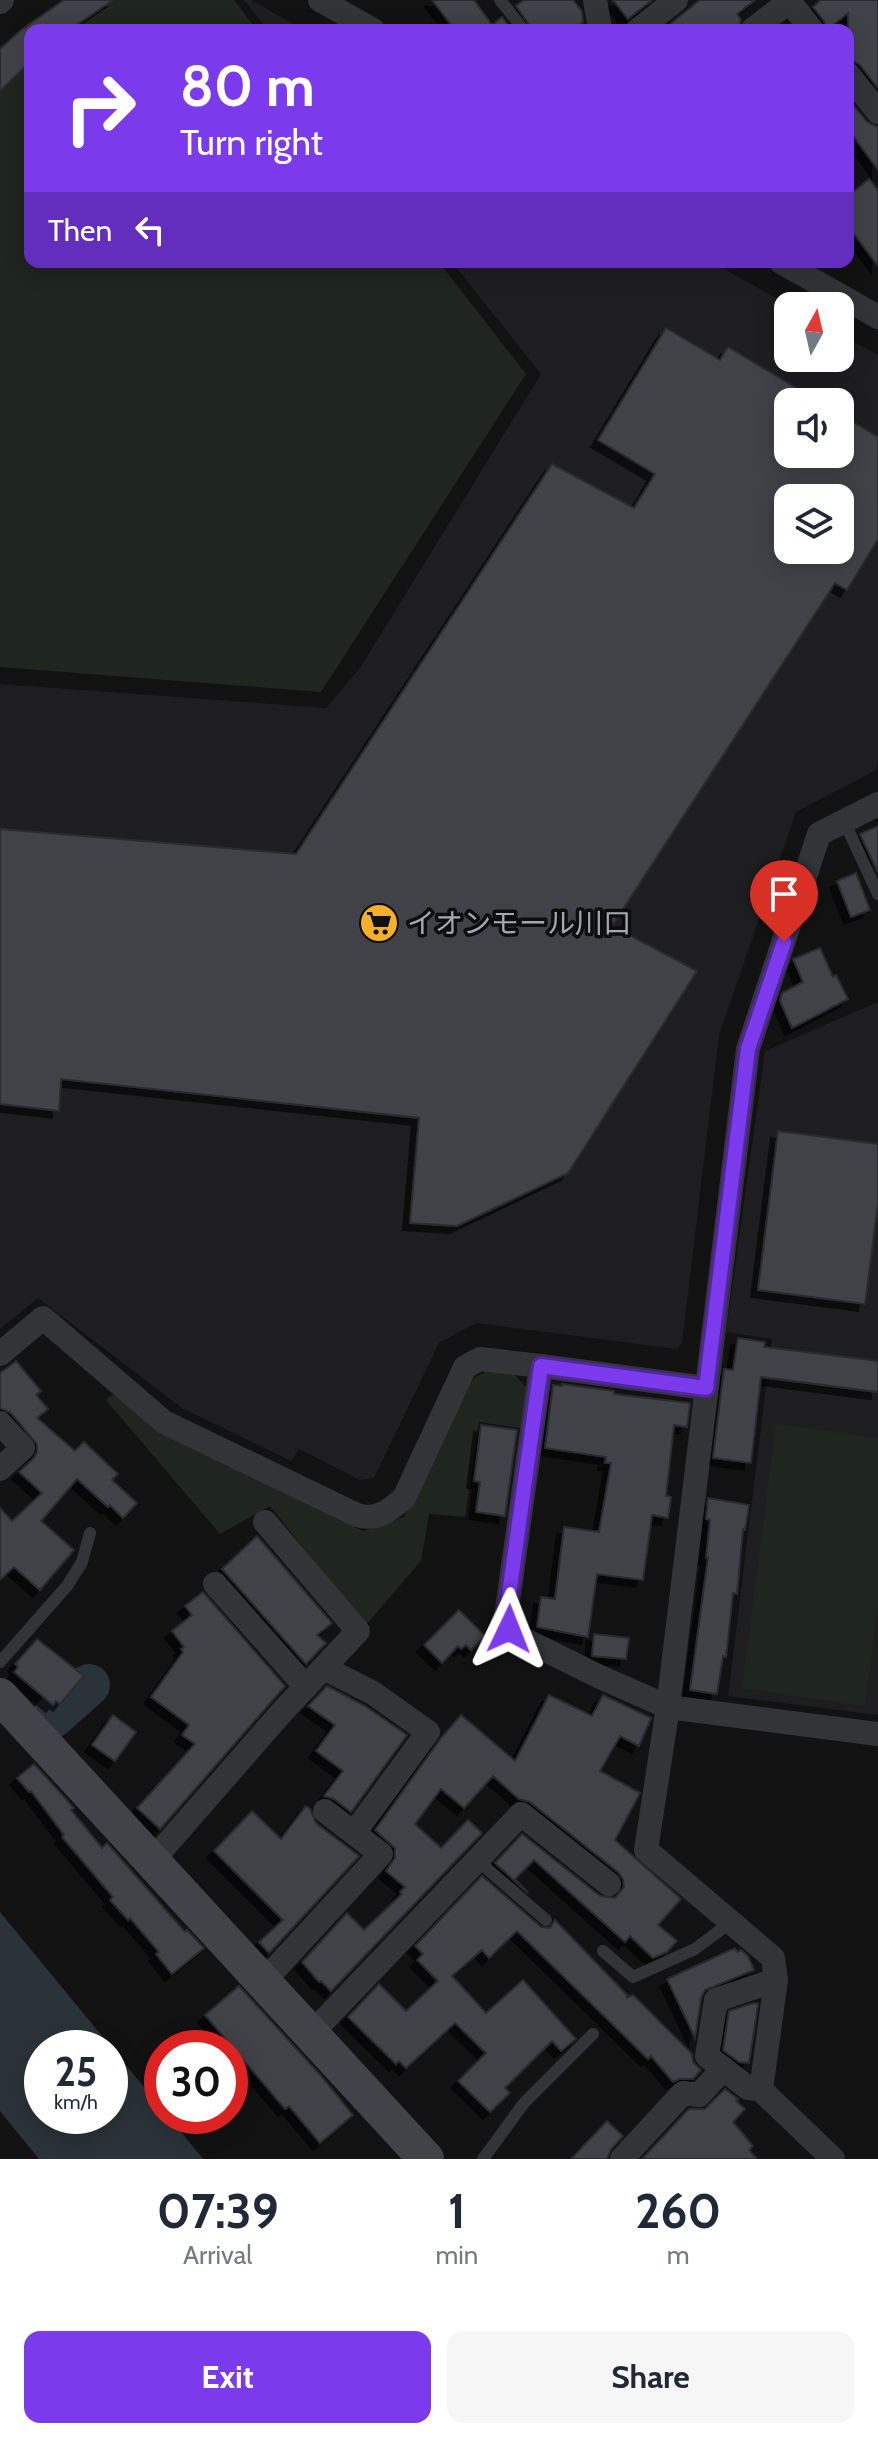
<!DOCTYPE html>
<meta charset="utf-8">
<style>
body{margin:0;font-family:Cabin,"Noto Sans JP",sans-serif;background:#f6f6f7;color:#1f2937;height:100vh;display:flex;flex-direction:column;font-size:30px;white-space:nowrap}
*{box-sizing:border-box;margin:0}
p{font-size:26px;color:#747a83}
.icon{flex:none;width:44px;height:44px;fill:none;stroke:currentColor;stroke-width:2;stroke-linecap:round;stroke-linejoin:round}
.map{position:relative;height:2159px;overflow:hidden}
.sheet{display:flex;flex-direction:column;background:#fff;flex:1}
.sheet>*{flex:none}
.banner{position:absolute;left:24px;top:24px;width:830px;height:244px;border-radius:16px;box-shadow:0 4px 20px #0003;background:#7c3aed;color:#fff;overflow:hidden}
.needle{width:52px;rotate:8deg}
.fabs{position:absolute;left:774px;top:292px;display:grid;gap:16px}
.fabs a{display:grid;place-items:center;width:80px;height:80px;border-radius:16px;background:#fff;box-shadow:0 4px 20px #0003;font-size:40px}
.speed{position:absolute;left:24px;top:2030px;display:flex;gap:16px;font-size:40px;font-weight:700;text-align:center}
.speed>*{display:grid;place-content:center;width:104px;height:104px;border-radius:50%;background:#fff;box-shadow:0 4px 20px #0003;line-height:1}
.speed small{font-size:20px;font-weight:400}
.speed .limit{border:12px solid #d22;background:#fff;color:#111}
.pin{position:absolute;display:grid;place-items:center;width:68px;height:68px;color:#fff;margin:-82px -34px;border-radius:50% 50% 50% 0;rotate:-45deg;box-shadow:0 0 8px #0007}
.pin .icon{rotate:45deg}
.me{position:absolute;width:88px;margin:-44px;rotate:2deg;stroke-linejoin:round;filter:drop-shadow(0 0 6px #0008)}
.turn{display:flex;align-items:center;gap:28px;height:168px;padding:0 24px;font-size:36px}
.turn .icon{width:104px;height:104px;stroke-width:2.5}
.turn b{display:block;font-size:56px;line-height:68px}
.then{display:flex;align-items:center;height:76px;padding:0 24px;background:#0003;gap:16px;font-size:30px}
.eta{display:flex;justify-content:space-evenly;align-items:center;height:136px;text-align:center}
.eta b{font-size:48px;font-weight:700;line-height:56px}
.action{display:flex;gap:16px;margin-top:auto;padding:16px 24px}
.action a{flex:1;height:92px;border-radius:16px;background:#7c3aed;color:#fff;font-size:32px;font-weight:700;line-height:92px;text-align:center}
.action a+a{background:#f6f6f7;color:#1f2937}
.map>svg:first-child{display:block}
</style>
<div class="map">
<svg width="878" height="2159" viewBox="0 0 878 2159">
<defs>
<filter id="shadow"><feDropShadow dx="-7" dy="7" stdDeviation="0" flood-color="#0009"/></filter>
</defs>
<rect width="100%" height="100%" fill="#121213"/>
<g fill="#1e1e20" fill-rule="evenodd">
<polygon points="244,0 251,0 304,30 268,30"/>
<path d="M452 262H712L790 306H788V358H840V334L878 355V763L876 770 796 812 719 1035 682 1343 677 1349 476 1323 439 1343 374 1478 360 1480 299 1449 291 1461 182 1408 38 1298 0 1329V684L326 708 360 668 541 374ZM788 402H840V454H788ZM788 498H840V550H788Z"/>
<polygon points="878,1002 878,1715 728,1696 772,1339 726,1332 765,1051"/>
</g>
<g fill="#1e261f">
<polygon points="113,0 234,0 257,30 69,30"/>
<polygon points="30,62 30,262 439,262 526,374 321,692 0,667 0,91"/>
<polygon points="488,1370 514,1374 526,1387 521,1428 479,1422 465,1517 429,1514 421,1561 365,1626 270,1506 220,1534 106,1400 113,1394 164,1433 363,1531 404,1517 473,1379"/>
<polygon points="776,1424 878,1438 878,1608 865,1706 742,1688"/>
</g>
<path fill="#2a3339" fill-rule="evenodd" d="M0 1912 162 2109V2116H168L203 2159H39L0 2111ZM42 2048H110V2116H42Z"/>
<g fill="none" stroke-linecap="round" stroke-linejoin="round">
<polyline stroke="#2a3339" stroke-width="42" points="53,1717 89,1685"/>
</g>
<g fill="#414247" stroke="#2c2c30" stroke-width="2" fill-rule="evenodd" filter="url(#shadow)">
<polygon points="64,0 113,0 69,30 30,30 30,62 0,91 0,49 21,30"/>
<polygon points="432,0 474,0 492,25 502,17 512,30 455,30"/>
<polygon points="524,0 573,0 582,12 583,22 573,30 533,30 516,6"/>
<polygon points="613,0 652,0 628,19"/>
<polygon points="700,0 755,0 737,14 741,20 737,30 663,30"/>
<polygon points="821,0 878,0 878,88 859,64 848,59 848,13 827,30 824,21 813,7"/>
<polygon points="848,98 867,122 878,127 878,170 848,129"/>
<polygon points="869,179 878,190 878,266 848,226 848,196"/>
<path d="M666 328 720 360 728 347 820 402H788V454H840V414L878 437V539L847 590 835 583 612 926 697 971 568 1173 457 1226 410 1223 419 1118 61 1079 59 1111 0 1104V829L296 854 552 464 634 508 655 474 598 440ZM788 498H840V550H788Z"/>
<polygon points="878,826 878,873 860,834"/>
<polygon points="856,873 870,910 851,917 837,881"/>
<polygon points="820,948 833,977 836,975 848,999 792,1028 780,1001 782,993 803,982 793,959"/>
<polygon points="778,1131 878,1144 878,1203 865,1304 758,1290"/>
<polygon points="738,1338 765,1342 764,1347 878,1361 878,1392 761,1377 751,1463 713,1458 724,1369 733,1370"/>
<polygon points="16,1361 41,1391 36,1395 48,1409 37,1418 75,1451 84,1442 118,1474 112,1480 137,1503 123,1518 110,1505 108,1507 77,1479 41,1521 74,1550 40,1590 14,1567 0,1580 0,1508 12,1521 42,1493 19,1472 34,1458 37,1452 37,1444 11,1413 0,1408 0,1373"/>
<polygon points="562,1384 614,1391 614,1394 690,1403 687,1427 674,1425 666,1496 671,1497 668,1518 652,1515 643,1580 597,1574 588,1637 537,1627 541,1597 555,1599 564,1527 599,1532 611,1463 605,1463 606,1457 545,1448 553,1385 562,1386"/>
<polygon points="481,1425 517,1430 505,1516 476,1512 480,1482 474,1481"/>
<polygon points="708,1498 749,1505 745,1530 743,1529 737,1594 733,1593 726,1657 723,1656 717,1694 690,1690 708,1558 706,1558 710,1520 706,1519"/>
<polygon points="257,1536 332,1623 317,1635 326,1643 306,1664 222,1569"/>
<polygon points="203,1592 285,1686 160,1829 137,1808 195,1744 182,1735 189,1725 151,1697 183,1652 181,1649 184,1647 172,1631 192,1615 185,1606"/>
<polygon points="459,1610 485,1636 471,1650 466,1645 461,1649 458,1646 442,1663 424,1645"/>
<polygon points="594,1634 629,1638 626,1659 592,1656"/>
<polygon points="37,1639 84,1676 60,1704 56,1701 53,1705 14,1672 18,1667 15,1664"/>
<polygon points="327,1686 365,1706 407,1735 351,1812 334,1799 324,1796 343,1771 316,1751 335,1725 308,1706"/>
<polygon points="549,1695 592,1716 603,1695 651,1718 639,1746 620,1736 600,1771 640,1793 615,1840 681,1899 658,1925 677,1941 667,1952 653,1958 630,1936 625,1942 534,1860 515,1879 528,1893 495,1863 522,1834 600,1896 615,1898 624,1887 623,1879 618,1872 530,1802 519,1799 493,1776 464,1808 441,1789 415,1824 441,1848 468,1820 482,1833 331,1991 321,1981 319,1982 302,1962 347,1913 364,1930 402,1894 400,1892 405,1887 386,1871 395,1858 395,1848 375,1830 441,1738 461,1715 515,1761"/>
<polygon points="113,1715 136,1732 115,1761 92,1745"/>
<polygon points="34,1764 74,1808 71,1810 102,1848 107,1843 185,1932 187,1930 204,1948 172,1974 156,1954 159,1952 130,1918 128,1920 110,1900 113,1897 62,1837 64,1835 31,1791 29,1792 17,1778"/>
<polygon points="306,1806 310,1809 316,1823 359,1856 269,1953 259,1942 283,1920 214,1851 252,1811 281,1839"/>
<polygon points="482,1876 541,1927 550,1928 555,1920 628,1996 626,1998 633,1995 692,2054 693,2062 701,2070 693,2079 679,2079 673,2082 651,2056 648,2059 517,1931 489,1958 482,1950 452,1976 486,2013 523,1980 576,2039 561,2051 552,2041 505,2088 510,2093 490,2112 458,2081 486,2053 455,2023 406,2068 399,2061 396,2064 348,2017 379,1984 406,2011 438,1981 417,1960 423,1954 415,1946"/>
<polygon points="735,1948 737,1952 741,1950 748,1956 754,1970 705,1990 701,1998 695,2038 667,1979"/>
<polygon points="239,1986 322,2077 353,2115 320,2143 289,2106 285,2109 205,2015"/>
<polygon points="754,2003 758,2004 749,2063 739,2062 723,2050 729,2011"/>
<polygon points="725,2089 738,2099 736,2101 745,2109 733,2122 753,2146 749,2150 757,2159 642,2159 689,2109 705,2109"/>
<polygon points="607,2121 623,2136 611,2149 607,2159 571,2159"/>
</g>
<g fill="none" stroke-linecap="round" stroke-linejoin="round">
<g stroke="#333438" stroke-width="12">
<polyline points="500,0 524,30"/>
<polyline points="844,821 878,894"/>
<polyline points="0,1662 67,1586 82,1562 90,1533"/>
<polyline points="477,1860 546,1920"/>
<polyline points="603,1951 633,1977 695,1949 731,1922"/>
<polyline points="483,2159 524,2103 593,2034"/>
</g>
<g stroke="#333438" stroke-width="24">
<polyline points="320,0 373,30"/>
<polyline points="595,0 600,30"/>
<polyline points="789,1 812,30"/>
<polyline points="0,2 2,0"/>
<polyline points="638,30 676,0"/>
<polyline points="752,30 791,0"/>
<polyline points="848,74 878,112"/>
<polyline points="781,262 878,317"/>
<path d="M0 1354 43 1318 164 1422 357 1515C377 1521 389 1511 404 1498L465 1367 480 1359 541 1366"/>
<polyline points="706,1388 541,1366 506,1616 509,1629 521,1638 600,1677 668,1707 878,1734"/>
<polyline points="0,1423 23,1448 0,1469"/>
<polyline points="215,1584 306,1687"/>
<polyline points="324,1668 373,1693 428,1732 354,1833"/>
<polyline points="152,1861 282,1712 358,1631 265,1522"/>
<polyline points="263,1982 381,1854 325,1811"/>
<polyline points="310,2035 521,1814 609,1884"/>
<polyline points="761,2090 748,2088 707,2056 716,2000 776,1980"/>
<polyline points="622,2159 683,2093 699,2095 723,2069"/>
<polyline points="833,2159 761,2090 776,1980 773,1958 646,1850 668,1707 748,1049 819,834 878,804"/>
</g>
<polyline stroke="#414349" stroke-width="36" points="0,1696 426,2159"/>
</g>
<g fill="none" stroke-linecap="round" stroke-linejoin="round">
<g stroke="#51269a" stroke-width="20">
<polyline id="route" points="509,1629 506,1616 541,1366 706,1388 748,1049 784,942"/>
</g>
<use href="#route" stroke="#7c3aed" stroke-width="14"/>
</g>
<defs>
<g id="supermarket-disc" transform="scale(2)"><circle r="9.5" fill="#f5af28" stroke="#0d0d0e"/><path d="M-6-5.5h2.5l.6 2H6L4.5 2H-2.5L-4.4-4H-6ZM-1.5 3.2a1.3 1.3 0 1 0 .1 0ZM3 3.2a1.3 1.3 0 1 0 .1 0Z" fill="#111"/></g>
</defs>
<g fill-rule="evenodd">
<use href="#supermarket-disc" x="379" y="923"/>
</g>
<g text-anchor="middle" stroke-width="7" stroke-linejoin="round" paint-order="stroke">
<g font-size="28" fill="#a3a8b4" stroke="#0d0d0e" text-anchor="start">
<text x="407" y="933">イオンモール川口</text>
</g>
</g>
</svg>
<div class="fabs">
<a><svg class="needle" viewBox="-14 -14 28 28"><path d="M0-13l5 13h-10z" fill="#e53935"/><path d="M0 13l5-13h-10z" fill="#747a83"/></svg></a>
<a><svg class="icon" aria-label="sound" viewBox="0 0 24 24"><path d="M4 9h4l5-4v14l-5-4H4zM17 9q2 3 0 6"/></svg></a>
<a><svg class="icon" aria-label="layers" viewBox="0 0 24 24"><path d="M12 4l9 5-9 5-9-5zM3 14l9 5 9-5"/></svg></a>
</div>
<div class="speed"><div>25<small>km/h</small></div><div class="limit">30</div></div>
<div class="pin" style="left:784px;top:942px;background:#d93025"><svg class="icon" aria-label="arrive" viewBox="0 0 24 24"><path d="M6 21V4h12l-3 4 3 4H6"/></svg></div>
<svg class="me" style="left:509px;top:1629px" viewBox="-20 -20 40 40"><path d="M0-17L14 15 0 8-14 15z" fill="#7c3aed" stroke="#fff" stroke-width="4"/></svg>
<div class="banner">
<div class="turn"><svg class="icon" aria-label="right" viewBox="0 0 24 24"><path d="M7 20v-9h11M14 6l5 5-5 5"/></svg><div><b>80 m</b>Turn right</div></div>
<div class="then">Then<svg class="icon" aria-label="left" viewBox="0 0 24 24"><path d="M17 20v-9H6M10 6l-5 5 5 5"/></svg></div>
</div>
</div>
<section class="sheet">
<div class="eta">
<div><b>07:39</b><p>Arrival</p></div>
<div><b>1</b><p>min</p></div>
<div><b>260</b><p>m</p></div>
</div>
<div class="action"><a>Exit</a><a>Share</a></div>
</section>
